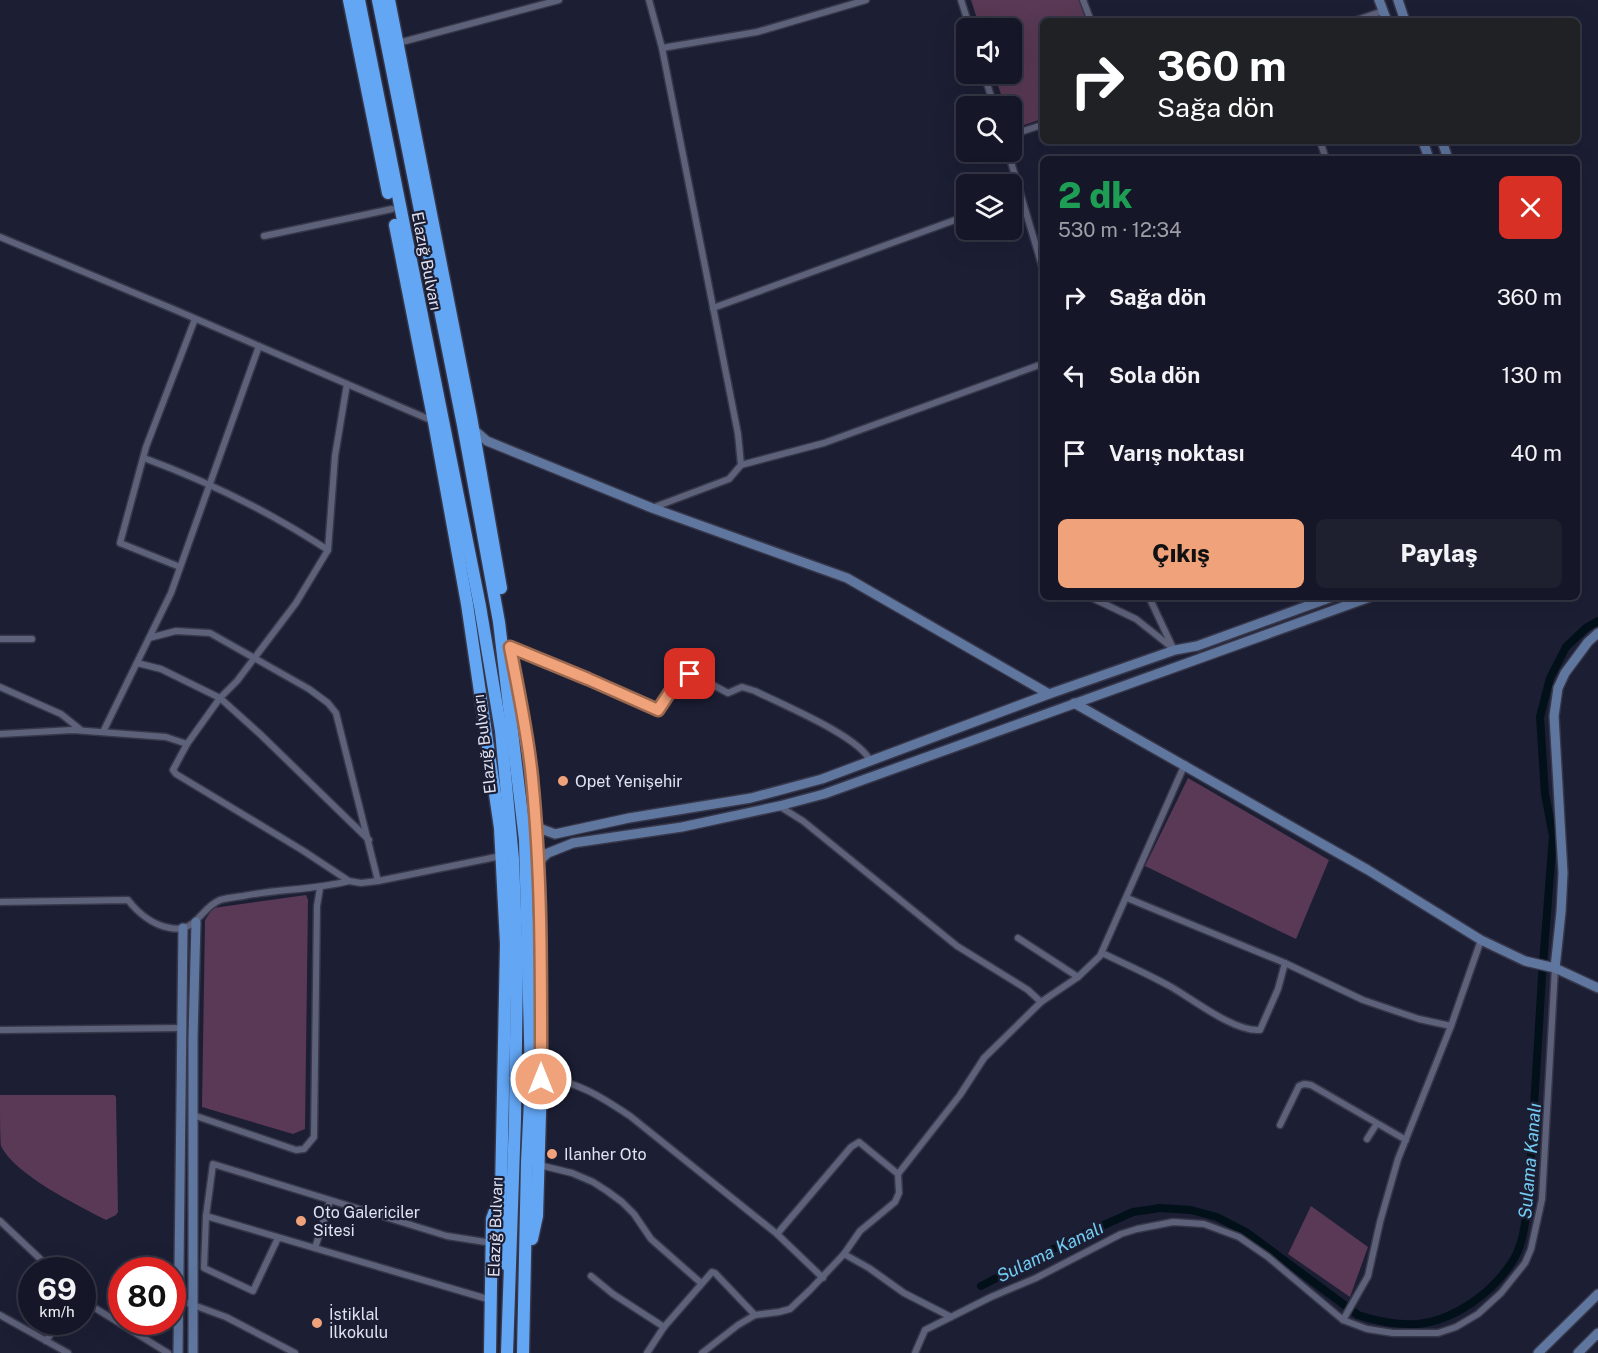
<!DOCTYPE html>
<html lang="tr">
<meta charset="utf-8">
<style>
body{margin:0;font-family:"Public Sans",sans-serif;background:#1e1f2f;color:#f1f3f6;height:100vh;display:flex;flex-direction:column;font-size:22px;white-space:nowrap}
*{box-sizing:border-box;margin:0}
p{font-size:20px;color:#9d9fa7}
.icon{flex:none;width:33px;height:33px;fill:none;stroke:currentColor;stroke-width:2;stroke-linecap:round;stroke-linejoin:round}
.map{position:relative;flex:1;overflow:hidden}
.panel{position:absolute;left:1040px;top:156px;width:540px;height:444px;display:flex;flex-direction:column;background:#151627;border-radius:9px;box-shadow:0 6px 24px #0002,0 0 0 2px #343544}
.panel>*{flex:none}
.top-card{position:absolute;left:1040px;top:18px;width:540px;height:126px;border-radius:9px;box-shadow:0 6px 24px #0002,0 0 0 2px #343544;background:#202124;color:#fff;overflow:hidden}
.controls{position:absolute;left:956px;top:18px;display:grid;gap:12px}
.controls a{display:grid;place-items:center;width:66px;height:66px;border-radius:9px;background:#151627;box-shadow:0 6px 24px #0002,0 0 0 2px #343544;font-size:30px}
.speed{position:absolute;left:18px;top:1257px;display:flex;gap:12px;font-size:30px;font-weight:700;text-align:center}
.speed>*{display:grid;place-content:center;width:78px;height:78px;border-radius:50%;background:#151627;box-shadow:0 6px 24px #0002,0 0 0 2px #343544;line-height:1}
.speed small{font-size:15px;font-weight:400}
.speed .limit{border:9px solid #d22;background:#fff;color:#111}
.pin{position:absolute;display:grid;place-items:center;width:51px;height:51px;color:#fff;margin:-26px;border-radius:12px;box-shadow:0 3px 9px #0006}
.me{position:absolute;width:66px;margin:-33px;rotate:0deg;stroke-linejoin:round;filter:drop-shadow(0 0 4px #0008)}
.turn{display:flex;align-items:center;gap:21px;height:126px;padding:0 18px;font-size:27px}
.turn .icon{width:78px;height:78px;stroke-width:2.5}
.turn b{display:block;font-size:42px;line-height:51px}
.round{display:grid;place-items:center;flex:none;width:63px;height:63px;border-radius:9px;background:#1e1f2f}
.headline{display:flex;align-items:center;justify-content:space-between;height:102px;padding:0 18px}
h1{font-size:36px;font-weight:800;line-height:45px;color:#1e9e55}
.action{display:flex;gap:12px;margin-top:auto;padding:12px 18px}
.action a{flex:1;height:69px;border-radius:9px;background:#f0a27a;color:#111;font-size:24px;font-weight:800;line-height:69px;text-align:center}
.action a+a{background:#1e1f2f;color:#f1f3f6}
ul{padding:0;list-style:none}
li{display:flex;align-items:center;gap:18px;height:78px;padding:0 18px}
li div{flex:1}
li b{display:block;font-size:22px}
li em{font-style:normal}
.map>svg:first-child{display:block}
</style>
<div class="map">
<svg width="1598" height="1353" viewBox="0 0 1598 1353">
<rect width="100%" height="100%" fill="#1c1e34"/>
<g fill="#593955">
<polygon points="971,0 1079,0 1086,21 1042,21 1042,119 1012,129 1011,106 1005,106 994,74 1011,74 1011,28 980,28"/>
<polygon points="1188,778 1329,860 1296,939 1145,866"/>
<polygon points="306,895 308,900 305,1129 293,1134 202,1107 205,920 213,908"/>
<path d="M0 1095H114L116 1097 118 1212 116 1215 106 1220C77 1205 14 1174 1 1146 0 1136 0 1107 0 1095Z"/>
<polygon points="1311,1206 1368,1247 1350,1297 1288,1254"/>
</g>
<g fill="none" stroke-linecap="round" stroke-linejoin="round">
<path stroke="#021119" stroke-width="8" d="M981 1286 1077 1237 1133 1212 1160 1208 1191 1210 1217 1217 1246 1232 1358 1315C1376 1321 1399 1325 1418 1324 1455 1320 1492 1293 1512 1262 1523 1246 1525 1223 1528 1204L1542 977 1553 836 1545 794 1540 717 1550 678 1566 647 1586 628 1598 621"/>
<g stroke="#37374a" stroke-width="9">
<g id="street">
<polyline points="649,0 662,48 738,434 741,465 729,479 652,508"/>
<polyline points="961,0 970,28"/>
<polyline points="1083,0 1091,21"/>
<polyline points="1354,21 1383,11"/>
<polyline points="398,43 559,0"/>
<polyline points="662,48 757,32 866,0"/>
<polyline points="984,74 994,106"/>
<polyline points="1011,135 1042,125"/>
<polyline points="1320,141 1326,159"/>
<polyline points="1008,152 1042,266"/>
<polyline points="1011,199 1021,196"/>
<polyline points="264,236 392,209"/>
<polyline points="0,237 173,309 433,421"/>
<polyline points="713,308 966,216"/>
<polyline points="347,384 335,456 328,550 296,603 237,681 220,698 187,744 173,770 176,774 302,850 349,881 361,883 378,881 501,856"/>
<path d="M144 458C209 482 270 512 328 550"/>
<polyline points="741,465 824,443 1042,364"/>
<polyline points="180,567 120,543 146,447 195,319"/>
<polyline points="1090,597 1136,619 1175,650"/>
<polyline points="1149,597 1173,648"/>
<polyline points="149,638 176,631 210,633 309,689 328,703 336,713 378,881"/>
<polyline points="0,639 32,639"/>
<path d="M511 647 588 679 658 710 682 674 690 673 728 693 742 687 755 691C781 704 861 737 870 761"/>
<polyline points="137,663 161,669 220,698 260,734 369,840"/>
<polyline points="0,687 61,714 81,730"/>
<polyline points="103,732 171,593 259,346"/>
<polyline points="0,734 73,730 166,737 187,744"/>
<polyline points="779,806 803,821 957,946 1028,990 1041,1002"/>
<polyline points="1127,898 1285,963 1363,1000 1419,1019 1451,1026"/>
<path d="M0 902 128 900C138 913 153 925 170 928 197 933 200 908 220 900 227 898 236 897 243 896 278 889 314 890 349 881"/>
<polyline points="1018,938 1078,977"/>
<path d="M1102 953C1125 964 1150 975 1173 988 1195 1001 1235 1032 1260 1030L1278 989 1285 963"/>
<polyline points="0,1030 181,1028"/>
<path d="M541 1079C575 1079 603 1098 630 1116L777 1234 823 1278"/>
<polyline points="193,1115 296,1150 304,1149 314,1137 317,906 320,888"/>
<polyline points="1280,1125 1299,1086 1304,1084 1311,1085 1406,1140"/>
<polyline points="1367,1139 1376,1125"/>
<polyline points="539,1165 572,1173 593,1182 607,1191 622,1202 634,1214 651,1239 701,1283"/>
<polyline points="206,1216 204,1268 253,1291 278,1238"/>
<polyline points="0,1221 52,1270"/>
<polyline points="777,1234 851,1147 859,1142 898,1174"/>
<polyline points="315,1248 330,1201"/>
<polyline points="844,1254 869,1268 904,1293 951,1317"/>
<polyline points="591,1276 613,1294 664,1327"/>
<polyline points="177,1299 226,1317 295,1353"/>
<polyline points="82,1300 168,1353"/>
<polyline points="491,1300 206,1216 213,1164 447,1236 492,1243"/>
<polyline points="0,1315 68,1353"/>
<polyline points="1343,1320 1368,1276 1380,1222 1398,1159 1451,1026 1481,940"/>
<polyline points="46,1341 59,1322"/>
<polyline points="647,1353 664,1327 712,1272 715,1273 755,1315"/>
<polyline points="702,1353 738,1325 755,1315 779,1312 790,1309 810,1290 844,1254 860,1231 895,1202 899,1193 898,1174 960,1095 984,1058 1041,1002 1078,977 1100,956 1185,764"/>
<polyline points="915,1353 925,1330 991,1297 1036,1278 1121,1234 1137,1229 1173,1222 1204,1224 1239,1237 1268,1257 1343,1320 1367,1329 1393,1333 1438,1333 1456,1327 1478,1314 1501,1293 1525,1263 1531,1249 1542,1199 1555,968"/>
</g>
</g>
<g stroke="#37374a" stroke-width="12">
<g id="secondary">
<polyline points="1379,0 1387,21"/>
<polyline points="1398,0 1405,21"/>
<polyline points="1423,141 1429,159"/>
<polyline points="1442,141 1448,159"/>
<polyline points="474,430 487,441 652,508 847,578 1049,694"/>
<polyline points="1074,703 1368,870 1481,940 1525,961 1555,968 1598,988"/>
<polyline points="536,827 555,834 629,818 751,798 822,779 1049,694 1175,650 1197,646 1332,597"/>
<polyline points="538,862 548,853 573,843 682,827 779,806 824,794 1370,597"/>
<polyline points="1555,968 1561,912 1563,873 1554,716 1558,688 1565,673 1588,642 1598,633"/>
<polyline points="178,1353 183,928"/>
<polyline points="193,1353 193,1038 196,922"/>
<polyline points="1538,1353 1598,1294"/>
<polyline points="1578,1353 1598,1333"/>
</g>
</g>
<g stroke="#37374a" stroke-width="15">
<g id="highway">
<polyline points="349,0 388,193"/>
<polyline points="359,0 480,606 501,731 513,859 517,963 515,1119 507,1353"/>
<polyline points="378,0 463,425 499,622 525,840 531,1079 527,1162 523,1353"/>
<polyline points="389,0 471,417 501,588"/>
<polyline points="395,225 434,422 467,604 500,828 506,944 500,1239 507,1265"/>
<polyline points="510,647 532,775 540,904 541,1079 537,1216 532,1239"/>
<polyline points="490,1353 492,1219 497,1205"/>
</g>
</g>
<use href="#street" stroke="#5d617a" stroke-width="6"/>
<use href="#secondary" stroke="#5f769f" stroke-width="9"/>
<use href="#highway" stroke="#63a6f4" stroke-width="12"/>
</g>
<g fill="none" stroke-linecap="round" stroke-linejoin="round">
<g stroke="#9c694f" stroke-width="15">
<path id="route" d="M541 1079C541 979 542 878 532 778 528 734 518 690 510 647L588 679 658 710 682 674H690"/>
</g>
<use href="#route" stroke="#f0a27a" stroke-width="10"/>
</g>
<g fill="#f0a27a" stroke="#1c1e34" stroke-width="2">
<circle cx="563" cy="781" r="6"/>
<circle cx="552" cy="1154" r="6"/>
<circle cx="301" cy="1221" r="6"/>
<circle cx="317" cy="1323" r="6"/>
</g>
<g text-anchor="middle" stroke-width="4.5" stroke-linejoin="round" paint-order="stroke">
<g font-size="16" fill="#e0e2f1" stroke="#1c1e34">
<text transform="translate(427 261) rotate(79)" y="6">Elazığ Bulvarı</text>
<text transform="translate(484 744) rotate(-97)" y="6">Elazığ Bulvarı</text>
<text transform="translate(495 1227) rotate(-88)" y="6">Elazığ Bulvarı</text>
</g>
<g font-size="16" fill="#e0e2f1" stroke="#1c1e34" text-anchor="start">
<text x="575" y="787">Opet Yenişehir</text>
<text x="564" y="1160">Ilanher Oto</text>
<text x="313" y="1218">Oto Galericiler<tspan x="313" dy="18">Sitesi</tspan></text>
<text x="329" y="1320">İstiklal<tspan x="329" dy="18">İlkokulu</tspan></text>
</g>
<g font-size="18" font-style="italic" fill="#72ccf2" stroke="#1c1e34">
<text transform="translate(1530 1161) rotate(-85)" y="6">Sulama Kanalı</text>
<text transform="translate(1050 1252) rotate(-26)" y="6">Sulama Kanalı</text>
</g>
</g>
</svg>
<div class="controls">
<a><svg class="icon" aria-label="sound" viewBox="0 0 24 24"><path d="M4 9h4l5-4v14l-5-4H4zM17 9q2 3 0 6"/></svg></a>
<a><svg class="icon" aria-label="search" viewBox="0 0 24 24"><circle cx="10" cy="10" r="6"/><path d="M15 15l6 6"/></svg></a>
<a><svg class="icon" aria-label="layers" viewBox="0 0 24 24"><path d="M12 4l9 5-9 5-9-5zM3 14l9 5 9-5"/></svg></a>
</div>
<div class="speed"><div>69<small>km/h</small></div><div class="limit">80</div></div>
<div class="pin" style="left:690px;top:674px;background:#d93025"><svg class="icon" aria-label="arrive" viewBox="0 0 24 24"><path d="M6 21V4h12l-3 4 3 4H6"/></svg></div>
<svg class="me" style="left:541px;top:1079px" viewBox="-20 -20 40 40"><circle r="17" fill="#f0a27a" stroke="#fff" stroke-width="3"/><path d="M0-11L8 9 0 5-8 9z" fill="#fff"/></svg>
<div class="top-card">
<div class="turn"><svg class="icon" aria-label="right" viewBox="0 0 24 24"><path d="M7 20v-9h11M14 6l5 5-5 5"/></svg><div><b>360 m</b>Sağa dön</div></div>
</div>
<section class="panel">
<div class="headline"><div><h1>2 dk</h1><p>530 m · 12:34</p></div><a class="round" style="background:#d93025;color:#fff"><svg class="icon" aria-label="close" viewBox="0 0 24 24"><path d="M6 6l12 12M18 6L6 18"/></svg></a></div>
<ul>
<li><svg class="icon" aria-label="right" viewBox="0 0 24 24"><path d="M7 20v-9h11M14 6l5 5-5 5"/></svg><div><b>Sağa dön</b></div><em>360 m</em></li>
<li><svg class="icon" aria-label="left" viewBox="0 0 24 24"><path d="M17 20v-9H6M10 6l-5 5 5 5"/></svg><div><b>Sola dön</b></div><em>130 m</em></li>
<li><svg class="icon" aria-label="arrive" viewBox="0 0 24 24"><path d="M6 21V4h12l-3 4 3 4H6"/></svg><div><b>Varış noktası</b></div><em>40 m</em></li>
</ul>
<div class="action"><a>Çıkış</a><a>Paylaş</a></div>
</section>
</div>
